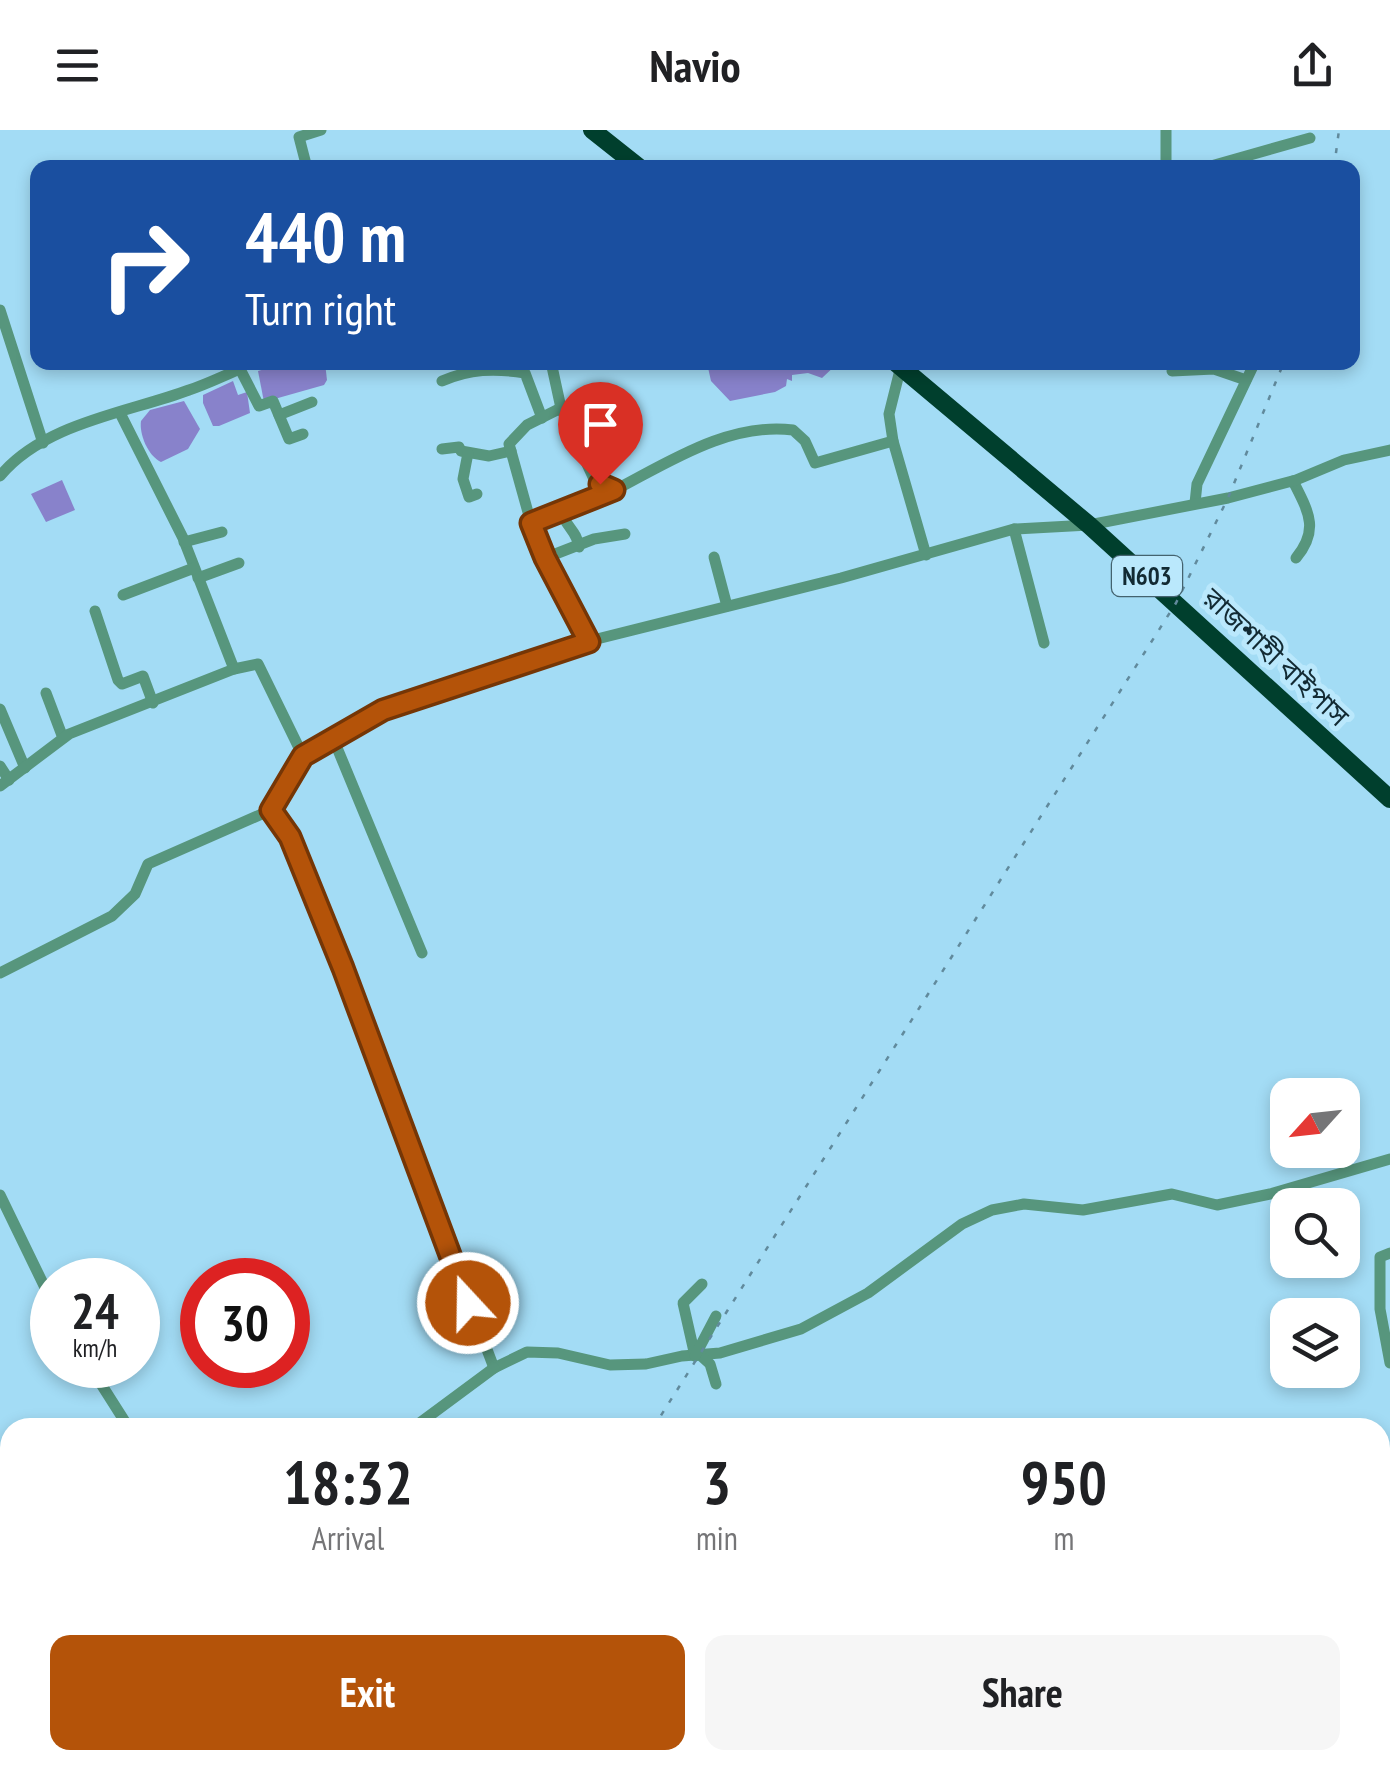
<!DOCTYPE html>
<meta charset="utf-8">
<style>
body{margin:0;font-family:"PT Sans Narrow","Noto Sans Bengali",sans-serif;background:#f6f6f6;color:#202124;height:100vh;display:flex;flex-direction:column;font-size:38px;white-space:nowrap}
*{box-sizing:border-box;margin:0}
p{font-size:32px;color:#757577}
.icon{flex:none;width:55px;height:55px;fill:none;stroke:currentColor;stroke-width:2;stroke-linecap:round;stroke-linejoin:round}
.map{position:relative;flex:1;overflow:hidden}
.drawer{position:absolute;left:0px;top:1288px;width:1390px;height:352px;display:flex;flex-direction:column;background:#fff;border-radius:30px 30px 0 0;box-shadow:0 5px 15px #0003}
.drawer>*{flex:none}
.banner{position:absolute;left:30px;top:30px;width:1330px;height:210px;border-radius:20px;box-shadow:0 5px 15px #0003;background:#1a4fa0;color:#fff;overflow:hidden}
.needle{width:65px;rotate:243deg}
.fabs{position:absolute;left:1270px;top:948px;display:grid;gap:20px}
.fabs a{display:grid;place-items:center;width:90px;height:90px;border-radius:20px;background:#fff;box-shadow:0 5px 15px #0003;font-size:50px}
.speed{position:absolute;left:30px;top:1128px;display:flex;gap:20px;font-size:50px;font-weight:700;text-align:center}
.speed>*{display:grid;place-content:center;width:130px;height:130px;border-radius:50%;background:#fff;box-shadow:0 5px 15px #0003;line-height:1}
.speed small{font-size:25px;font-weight:400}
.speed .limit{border:15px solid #d22;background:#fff;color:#111}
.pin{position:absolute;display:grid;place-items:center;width:85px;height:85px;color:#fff;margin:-102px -42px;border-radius:50% 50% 50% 0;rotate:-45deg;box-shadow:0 0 10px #0007}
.pin .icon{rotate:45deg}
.me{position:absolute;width:110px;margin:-55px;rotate:339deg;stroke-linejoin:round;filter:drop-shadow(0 0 8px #0008)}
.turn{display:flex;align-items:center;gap:35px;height:210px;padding:0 50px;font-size:45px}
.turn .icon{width:130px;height:130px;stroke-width:2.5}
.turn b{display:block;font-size:70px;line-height:85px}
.eta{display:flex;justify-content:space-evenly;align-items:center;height:170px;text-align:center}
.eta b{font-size:60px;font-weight:800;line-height:70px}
.primary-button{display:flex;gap:20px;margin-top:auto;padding:20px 50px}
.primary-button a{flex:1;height:115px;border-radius:20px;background:#b45309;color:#fff;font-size:40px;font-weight:800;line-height:115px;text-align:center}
.primary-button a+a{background:#f6f6f6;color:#202124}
header{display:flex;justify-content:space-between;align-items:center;height:130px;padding:0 50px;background:#fff;font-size:45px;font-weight:800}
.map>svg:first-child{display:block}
</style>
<header><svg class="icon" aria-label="menu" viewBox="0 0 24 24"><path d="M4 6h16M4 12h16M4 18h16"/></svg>Navio<svg class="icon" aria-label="share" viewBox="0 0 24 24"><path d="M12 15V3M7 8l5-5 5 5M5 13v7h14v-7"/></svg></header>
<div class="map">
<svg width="1390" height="1639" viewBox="0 0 1390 1639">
<rect width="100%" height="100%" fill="#a3dcf5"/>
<g fill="#8882cb">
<polygon points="286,233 325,233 327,250 324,255 264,272 258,241"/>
<polygon points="707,233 707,232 838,233 822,248 808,243 792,245 792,251 787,249 786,256 775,262 730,271 711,251"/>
<polygon points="233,251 238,265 247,262 250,283 219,296 213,296 203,273 203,265"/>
<path d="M184 271 200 299 188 319 161 332C148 326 139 304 141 291L150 280Z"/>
<polygon points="62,350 75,380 46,392 31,364"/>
</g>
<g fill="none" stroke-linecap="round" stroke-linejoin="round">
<g stroke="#57967d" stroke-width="11">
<polyline points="1166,0 1166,38"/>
<polyline points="1097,36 1098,38"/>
<polyline points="307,38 299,7 321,0"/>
<polyline points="1060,38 1065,36"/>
<polyline points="1204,38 1310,8"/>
<polyline points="0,180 43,313"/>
<polyline points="551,232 561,278"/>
<polyline points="901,236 889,284 893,311 926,425"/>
<polyline points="240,239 259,276 273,271 289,309 303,304"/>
<polyline points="1172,241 1214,239 1246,250"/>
<path d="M442 251C470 239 494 238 525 243L542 288"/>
<polyline points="120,283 183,408 234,539 258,534 303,626"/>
<polyline points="279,285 312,272"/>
<polyline points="442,319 459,317 461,321 489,326 511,321"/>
<polyline points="468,323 463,349 469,367 477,364"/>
<path d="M0 346C44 293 127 283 189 260 207 254 223 246 240 239V232"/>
<path d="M1293 351C1308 381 1320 399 1296 428"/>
<polyline points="1195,373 1197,354 1255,232"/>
<path d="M562 383C566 397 577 401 579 417"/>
<polyline points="531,393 615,360"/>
<polyline points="1014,399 1044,513"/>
<polyline points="184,412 222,402"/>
<polyline points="714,427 727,476"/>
<polyline points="545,428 594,409 625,404"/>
<polyline points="198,448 239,433"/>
<polyline points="123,465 194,438"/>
<polyline points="95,481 118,550 122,554 143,546 153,573"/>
<path d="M589 511 545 428 531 393 509 314 527 295 561 278 593 347 615 360C669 332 729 292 793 300L805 311 815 333 893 311"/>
<polyline points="46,563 63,608"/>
<polyline points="0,579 25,638"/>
<polyline points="333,608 422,823"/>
<polyline points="0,636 9,650"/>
<polyline points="0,656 69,604 234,539"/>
<polyline points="271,680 290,707 343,838 494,1238 527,1222 558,1223 610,1235 646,1234 682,1226 720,1223 801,1199 868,1163 962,1094 992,1080 1024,1074 1083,1080 1172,1064 1217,1075 1270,1064 1390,1029"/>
<polyline points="0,843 112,786 135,764 148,734 271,680 303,626 383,580 424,565 589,511 841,448 1014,399 1089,395 1228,368 1296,350 1344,330 1390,320"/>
<polyline points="0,1065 52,1172"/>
<polyline points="1390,1123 1380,1127 1380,1179 1390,1233"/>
<polyline points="700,1225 710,1234 716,1254"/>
<polyline points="695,1226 683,1173 702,1154"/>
<polyline points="695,1226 716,1186"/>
<polyline points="89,1235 129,1298"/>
<polyline points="413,1298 494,1238"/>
<polyline points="1380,1425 1390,1426"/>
<polyline points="1380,1614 1390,1612"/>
<polyline points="295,1630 300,1639"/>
<polyline points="841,1639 867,1630"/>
</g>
<g stroke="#003f2d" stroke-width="18">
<polyline points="592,0 640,38"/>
<polyline points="895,232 1089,395 1390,669"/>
</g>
<g stroke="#618a9c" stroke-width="2.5" stroke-dasharray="5 10" stroke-linecap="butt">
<polyline points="1334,38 1339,0"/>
<polyline points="653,1298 1176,473 1228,368 1284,232"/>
<polyline points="437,1639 442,1630"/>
</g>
</g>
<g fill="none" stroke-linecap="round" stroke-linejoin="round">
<g stroke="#753606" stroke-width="25">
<polyline id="route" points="468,1173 343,838 290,707 271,680 303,626 383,580 589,512 545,428 531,393 614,360 600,354"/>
</g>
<use href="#route" stroke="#b45309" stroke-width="18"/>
</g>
<g text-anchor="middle" stroke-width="10" stroke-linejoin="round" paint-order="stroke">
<rect fill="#bae8fc" stroke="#44636f" stroke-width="2.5" x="1112" y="426" width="70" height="40" rx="8"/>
<g font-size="25" font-weight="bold" fill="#122a33">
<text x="1147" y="455">N603</text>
</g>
<g font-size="28" fill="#122a33" stroke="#bae8fc">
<text transform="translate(1276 527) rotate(43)" y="10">রাজশাহী বাইপাস</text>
</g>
</g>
</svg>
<div class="fabs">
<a><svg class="needle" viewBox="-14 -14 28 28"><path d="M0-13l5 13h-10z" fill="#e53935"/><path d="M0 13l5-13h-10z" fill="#757577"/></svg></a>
<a><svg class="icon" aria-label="search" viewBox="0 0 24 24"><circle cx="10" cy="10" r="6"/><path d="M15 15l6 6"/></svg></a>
<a><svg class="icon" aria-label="layers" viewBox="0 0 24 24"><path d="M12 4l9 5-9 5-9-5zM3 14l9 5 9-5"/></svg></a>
</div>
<div class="speed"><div>24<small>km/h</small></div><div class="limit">30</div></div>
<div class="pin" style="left:600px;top:354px;background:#d93025"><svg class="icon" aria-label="arrive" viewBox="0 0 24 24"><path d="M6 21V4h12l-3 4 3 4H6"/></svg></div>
<svg class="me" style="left:468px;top:1173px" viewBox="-20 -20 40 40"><circle r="17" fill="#b45309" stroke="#fff" stroke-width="3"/><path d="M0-11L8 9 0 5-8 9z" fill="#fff"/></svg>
<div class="banner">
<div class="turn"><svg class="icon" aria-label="right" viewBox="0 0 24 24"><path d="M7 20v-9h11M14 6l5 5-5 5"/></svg><div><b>440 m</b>Turn right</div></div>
</div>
<section class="drawer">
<div class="eta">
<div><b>18:32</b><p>Arrival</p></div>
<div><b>3</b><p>min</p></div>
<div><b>950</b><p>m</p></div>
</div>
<div class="primary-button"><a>Exit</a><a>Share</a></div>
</section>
</div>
